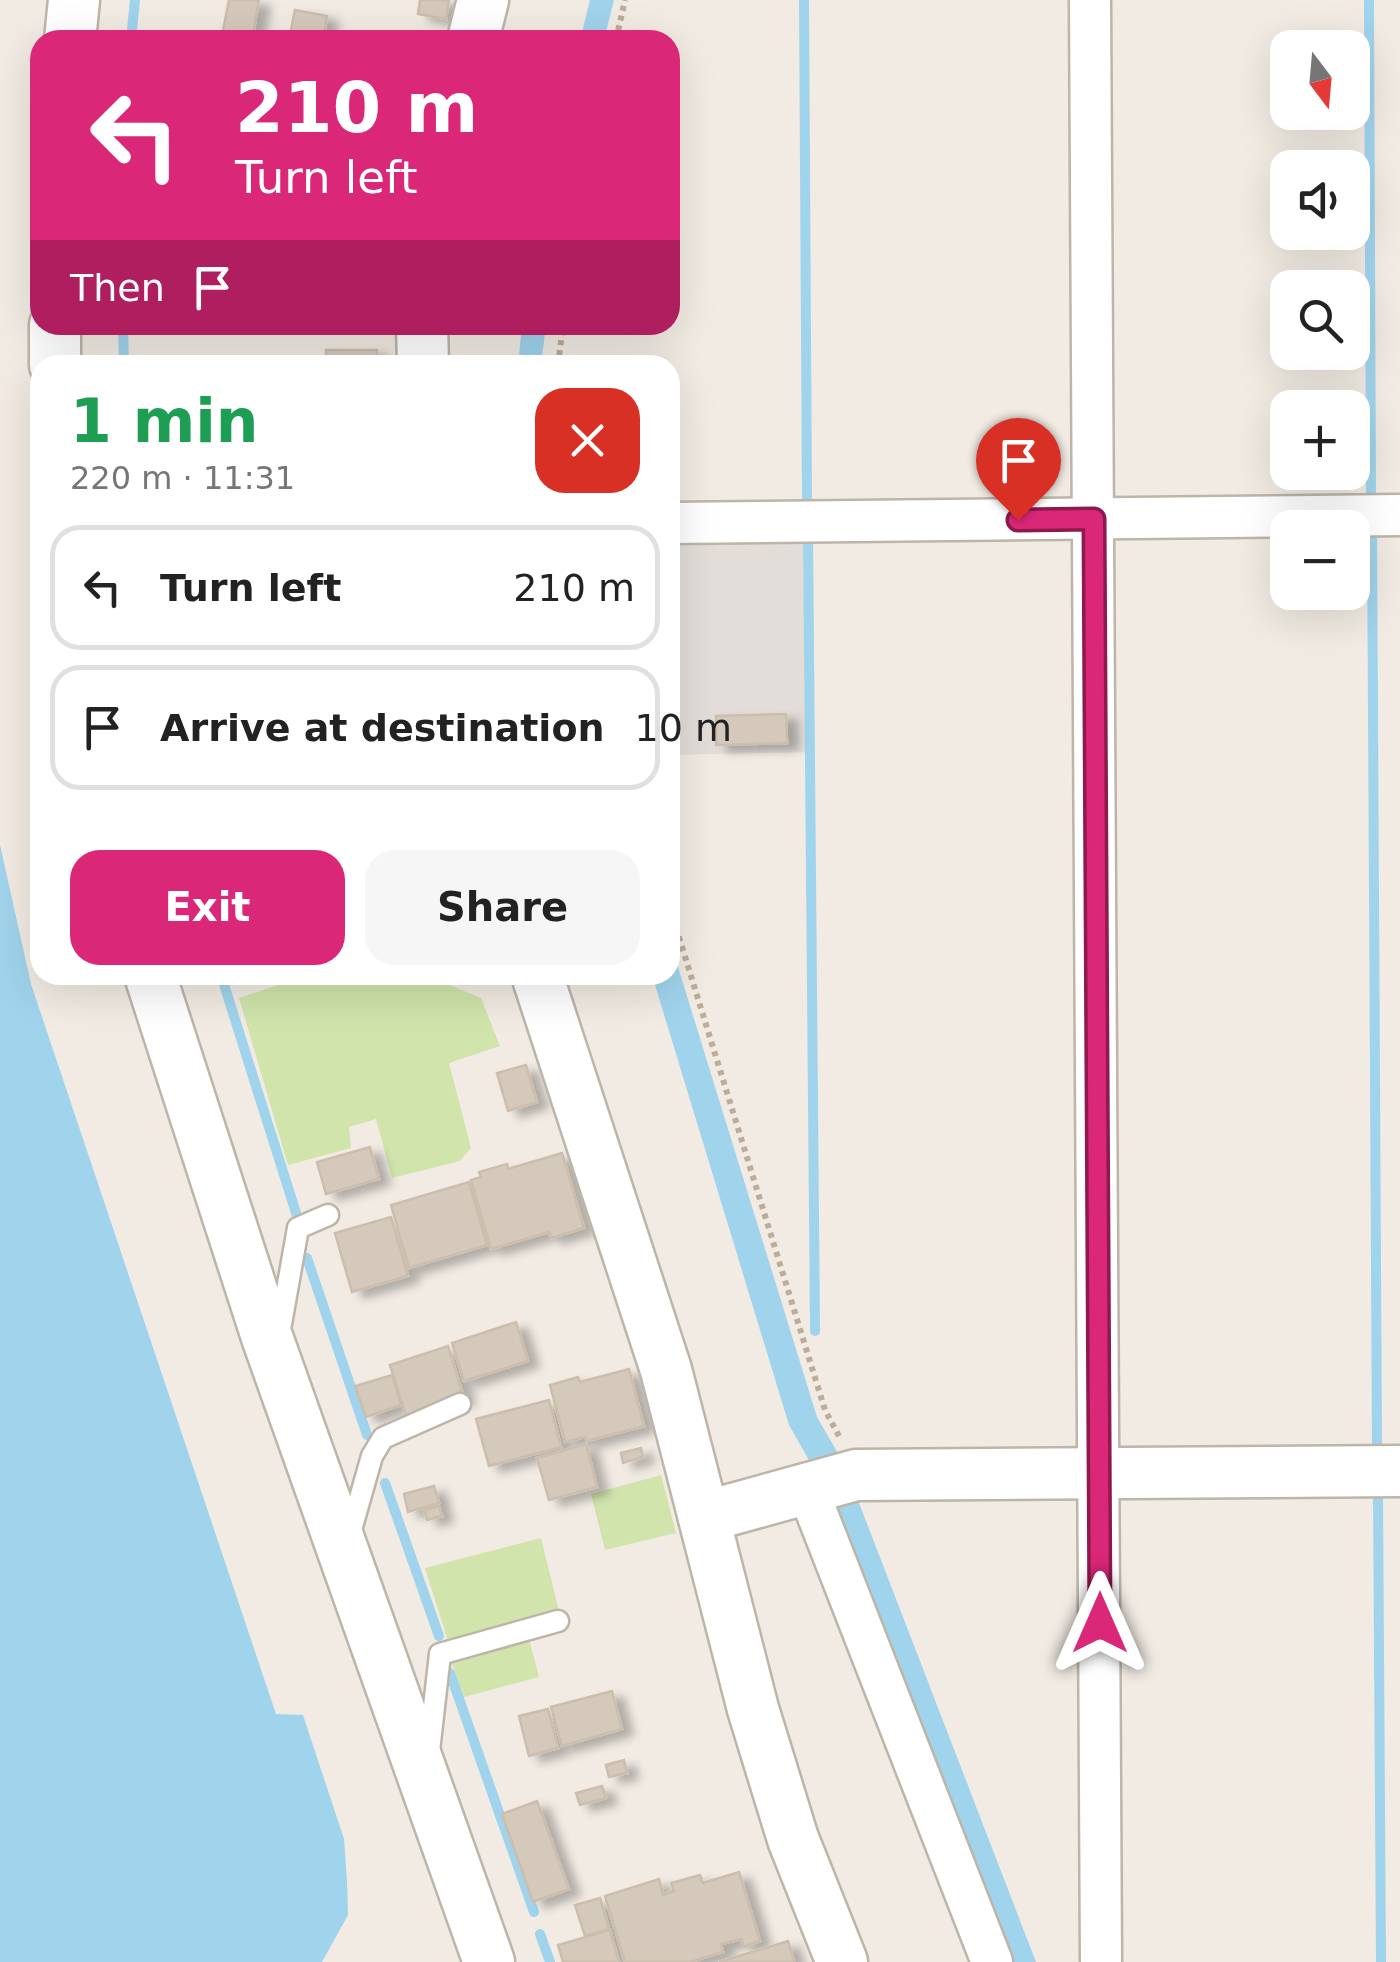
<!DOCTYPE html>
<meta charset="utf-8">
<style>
body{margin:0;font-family:"DejaVu Sans",sans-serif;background:#f6f6f6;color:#222;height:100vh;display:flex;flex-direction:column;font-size:38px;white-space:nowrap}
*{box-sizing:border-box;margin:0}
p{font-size:32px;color:#767676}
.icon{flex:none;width:55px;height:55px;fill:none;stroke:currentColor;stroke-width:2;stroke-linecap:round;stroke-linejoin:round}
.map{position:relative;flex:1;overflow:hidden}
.details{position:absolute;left:30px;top:355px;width:650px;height:630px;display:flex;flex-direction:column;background:#fff;border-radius:30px;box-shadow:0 10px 40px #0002}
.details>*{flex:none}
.hud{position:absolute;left:30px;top:30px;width:650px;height:305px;border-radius:30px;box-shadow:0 10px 40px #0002;background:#db2777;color:#fff;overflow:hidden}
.needle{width:65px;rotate:164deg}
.controls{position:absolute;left:1270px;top:30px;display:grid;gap:20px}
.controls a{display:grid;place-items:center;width:100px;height:100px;border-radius:20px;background:#fff;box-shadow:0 10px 40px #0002;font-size:50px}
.pin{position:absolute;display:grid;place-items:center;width:85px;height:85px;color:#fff;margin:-102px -42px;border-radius:50% 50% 50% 0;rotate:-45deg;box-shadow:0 0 10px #0007}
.pin .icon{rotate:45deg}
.me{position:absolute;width:110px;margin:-55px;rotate:0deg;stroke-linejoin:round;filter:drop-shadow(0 0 8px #0008)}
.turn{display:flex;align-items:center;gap:35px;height:210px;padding:0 40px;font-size:45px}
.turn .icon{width:130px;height:130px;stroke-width:2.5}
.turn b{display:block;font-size:70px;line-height:85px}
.then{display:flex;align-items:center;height:95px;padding:0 40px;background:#0003;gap:20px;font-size:38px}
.round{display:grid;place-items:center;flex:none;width:105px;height:105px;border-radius:30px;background:#f6f6f6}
.headline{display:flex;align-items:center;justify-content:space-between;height:170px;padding:0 40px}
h1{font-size:60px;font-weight:700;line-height:75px;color:#1e9e55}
.primary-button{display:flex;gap:20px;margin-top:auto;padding:20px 40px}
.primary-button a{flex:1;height:115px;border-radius:30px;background:#db2777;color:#fff;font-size:40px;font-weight:700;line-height:115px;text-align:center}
.primary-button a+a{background:#f6f6f6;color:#222}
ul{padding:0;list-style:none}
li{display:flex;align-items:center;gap:30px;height:125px;margin:0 20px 15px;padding:0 20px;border:5px solid #e0e0e0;border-radius:30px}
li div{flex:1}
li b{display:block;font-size:38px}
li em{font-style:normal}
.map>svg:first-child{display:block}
</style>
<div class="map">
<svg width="1400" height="1962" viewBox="0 0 1400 1962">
<defs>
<filter id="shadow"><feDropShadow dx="11" dy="6" stdDeviation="5" flood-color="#0004"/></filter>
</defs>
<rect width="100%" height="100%" fill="#f1ebe3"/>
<polygon fill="#e2ddd8" points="808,534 811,752 670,755 670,536"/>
<g fill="#d0e4ac">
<polygon points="308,975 425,975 481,998 500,1046 449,1063 471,1148 460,1161 392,1178 376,1119 349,1127 351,1148 288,1165 239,998"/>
<polygon points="661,1475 676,1533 605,1550 591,1494"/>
<polygon points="541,1538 559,1611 448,1641 425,1568"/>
<polygon points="529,1639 539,1677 464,1697 451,1661"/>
</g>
<g fill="#a0d4ec">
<polygon points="590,0 614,0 604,40 580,40"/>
<polygon points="522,325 546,325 541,365 518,365"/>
<polygon points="0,845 31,984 276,1714 303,1715 344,1839 347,1880 348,1915 322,1962 0,1962"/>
<polygon points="670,941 817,1417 844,1464 1036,1962 1006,1962 814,1469 789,1425 652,975 670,975"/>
</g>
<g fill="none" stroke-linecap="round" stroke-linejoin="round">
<g stroke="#a0d4ec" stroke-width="10">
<polyline points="804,0 807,501"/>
<polyline points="1369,0 1371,500"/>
<polyline points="131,40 135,0"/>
<polyline points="123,325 124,365"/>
<polyline points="1372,528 1377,1449"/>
<polyline points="808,534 815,1331"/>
<polyline points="221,975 296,1213"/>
<polyline points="307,1258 367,1435"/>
<polyline points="385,1483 439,1636"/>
<polyline points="1378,1495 1381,1962"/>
<polyline points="450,1673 534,1912"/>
<polyline points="540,1934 550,1962"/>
</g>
</g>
<g fill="#d5c9bc" stroke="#ccbdac" stroke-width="2.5" filter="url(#shadow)">
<polygon points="229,0 259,0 252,40 221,40"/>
<polygon points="420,0 449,0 446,19 418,14"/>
<polygon points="295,10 327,16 323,40 289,40"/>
<rect x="326" y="350" width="51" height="15"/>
<polygon points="786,714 787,743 716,745 716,716"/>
<polygon points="526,1065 537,1102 508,1111 497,1073"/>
<polygon points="370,1147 379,1179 326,1194 317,1162"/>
<polygon points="562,1153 584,1228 551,1238 549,1232 491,1249 471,1180 481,1177 479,1172 507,1164 508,1169"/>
<polygon points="469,1182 487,1245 409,1268 391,1205"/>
<polygon points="391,1217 408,1276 352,1292 335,1233"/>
<polygon points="516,1322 528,1361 464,1381 452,1343"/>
<polygon points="448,1346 464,1398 406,1416 390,1365"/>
<polygon points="629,1369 644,1426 587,1441 585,1437 565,1442 550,1385 578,1377 580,1382"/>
<polygon points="392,1375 401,1405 366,1417 355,1386"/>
<polygon points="549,1400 561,1447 489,1466 476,1419"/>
<polygon points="586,1444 597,1487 549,1500 537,1458"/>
<polygon points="641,1448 643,1457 623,1463 621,1453"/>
<polygon points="434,1486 439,1503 408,1512 404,1494"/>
<polygon points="439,1506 442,1516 427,1520 424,1510"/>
<polygon points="612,1691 622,1729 562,1746 551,1707"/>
<polygon points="548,1709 558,1748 529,1756 519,1716"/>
<polygon points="624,1760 627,1773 609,1777 606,1765"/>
<polygon points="602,1786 606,1798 580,1805 576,1793"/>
<polygon points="537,1801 569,1889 533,1902 502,1814"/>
<polygon points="739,1872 760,1941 744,1947 741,1939 721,1944 723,1952 690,1962 625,1962 605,1896 659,1879 663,1895 674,1891 671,1883 700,1875 703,1883"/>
<polygon points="600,1898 609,1929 585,1936 575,1905"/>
<polygon points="610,1930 619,1962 563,1962 558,1945"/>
<polygon points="788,1941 794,1962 719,1962"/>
</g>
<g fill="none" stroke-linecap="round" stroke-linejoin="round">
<g stroke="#beb5a9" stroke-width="25">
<g id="service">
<polyline points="272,1332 281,1324 298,1228 328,1215"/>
<polyline points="349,1537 372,1456 383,1438 460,1404"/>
<polyline points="429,1751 440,1654 558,1621"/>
</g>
</g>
<g stroke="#beb5a9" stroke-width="45">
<g id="minor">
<polyline points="1090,0 1101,1962"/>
<polyline points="670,523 1400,515"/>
<polyline points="807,1488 992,1962"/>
</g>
</g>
<g stroke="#beb5a9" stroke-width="55">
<g id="tertiary">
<polyline points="70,40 74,0"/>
<polyline points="473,40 483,0"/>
<polyline points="422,325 423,365"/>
<polyline points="55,365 55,325"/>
<polyline points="150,975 267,1337 489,1962"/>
<polyline points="537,975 666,1370 753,1709 793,1839 842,1962"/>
<polyline points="704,1517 856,1475 1400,1471"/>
</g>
</g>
<g stroke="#bdac98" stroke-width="6" stroke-dasharray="5 5" stroke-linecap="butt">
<polyline points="616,40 625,0"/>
<polyline points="558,365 563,325"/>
<polyline points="670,908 825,1410 840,1438"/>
</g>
<use href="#service" stroke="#fff" stroke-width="20"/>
<use href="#minor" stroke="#fff" stroke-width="40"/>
<use href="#tertiary" stroke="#fff" stroke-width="50"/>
</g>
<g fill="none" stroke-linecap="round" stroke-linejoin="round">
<g stroke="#8e194d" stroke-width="25">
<polyline id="route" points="1018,520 1094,519 1100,1623"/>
</g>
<use href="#route" stroke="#db2777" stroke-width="18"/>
</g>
</svg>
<div class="controls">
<a><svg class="needle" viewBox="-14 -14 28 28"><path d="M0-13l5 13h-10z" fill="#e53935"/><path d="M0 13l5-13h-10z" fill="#767676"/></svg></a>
<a><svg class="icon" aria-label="sound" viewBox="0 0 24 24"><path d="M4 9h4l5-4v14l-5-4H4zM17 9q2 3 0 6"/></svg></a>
<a><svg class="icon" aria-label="search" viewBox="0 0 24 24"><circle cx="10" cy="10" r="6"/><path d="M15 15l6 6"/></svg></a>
<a>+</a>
<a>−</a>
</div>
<div class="pin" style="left:1018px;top:520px;background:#d93025"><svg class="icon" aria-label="arrive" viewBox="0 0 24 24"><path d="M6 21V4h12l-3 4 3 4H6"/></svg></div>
<svg class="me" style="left:1100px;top:1623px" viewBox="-20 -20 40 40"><path d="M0-17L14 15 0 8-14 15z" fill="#db2777" stroke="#fff" stroke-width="4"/></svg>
<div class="hud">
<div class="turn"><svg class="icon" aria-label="left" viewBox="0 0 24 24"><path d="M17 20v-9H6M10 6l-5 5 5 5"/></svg><div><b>210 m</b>Turn left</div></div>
<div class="then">Then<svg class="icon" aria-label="arrive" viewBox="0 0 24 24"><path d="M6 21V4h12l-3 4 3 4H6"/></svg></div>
</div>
<section class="details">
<div class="headline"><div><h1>1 min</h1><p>220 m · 11:31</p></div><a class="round" style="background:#d93025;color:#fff"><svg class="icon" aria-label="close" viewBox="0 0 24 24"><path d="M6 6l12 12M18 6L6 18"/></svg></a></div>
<ul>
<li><svg class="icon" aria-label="left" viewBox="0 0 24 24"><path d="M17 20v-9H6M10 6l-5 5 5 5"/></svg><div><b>Turn left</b></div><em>210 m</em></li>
<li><svg class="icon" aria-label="arrive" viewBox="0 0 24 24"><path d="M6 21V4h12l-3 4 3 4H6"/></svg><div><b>Arrive at destination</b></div><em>10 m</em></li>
</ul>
<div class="primary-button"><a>Exit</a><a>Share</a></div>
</section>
</div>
